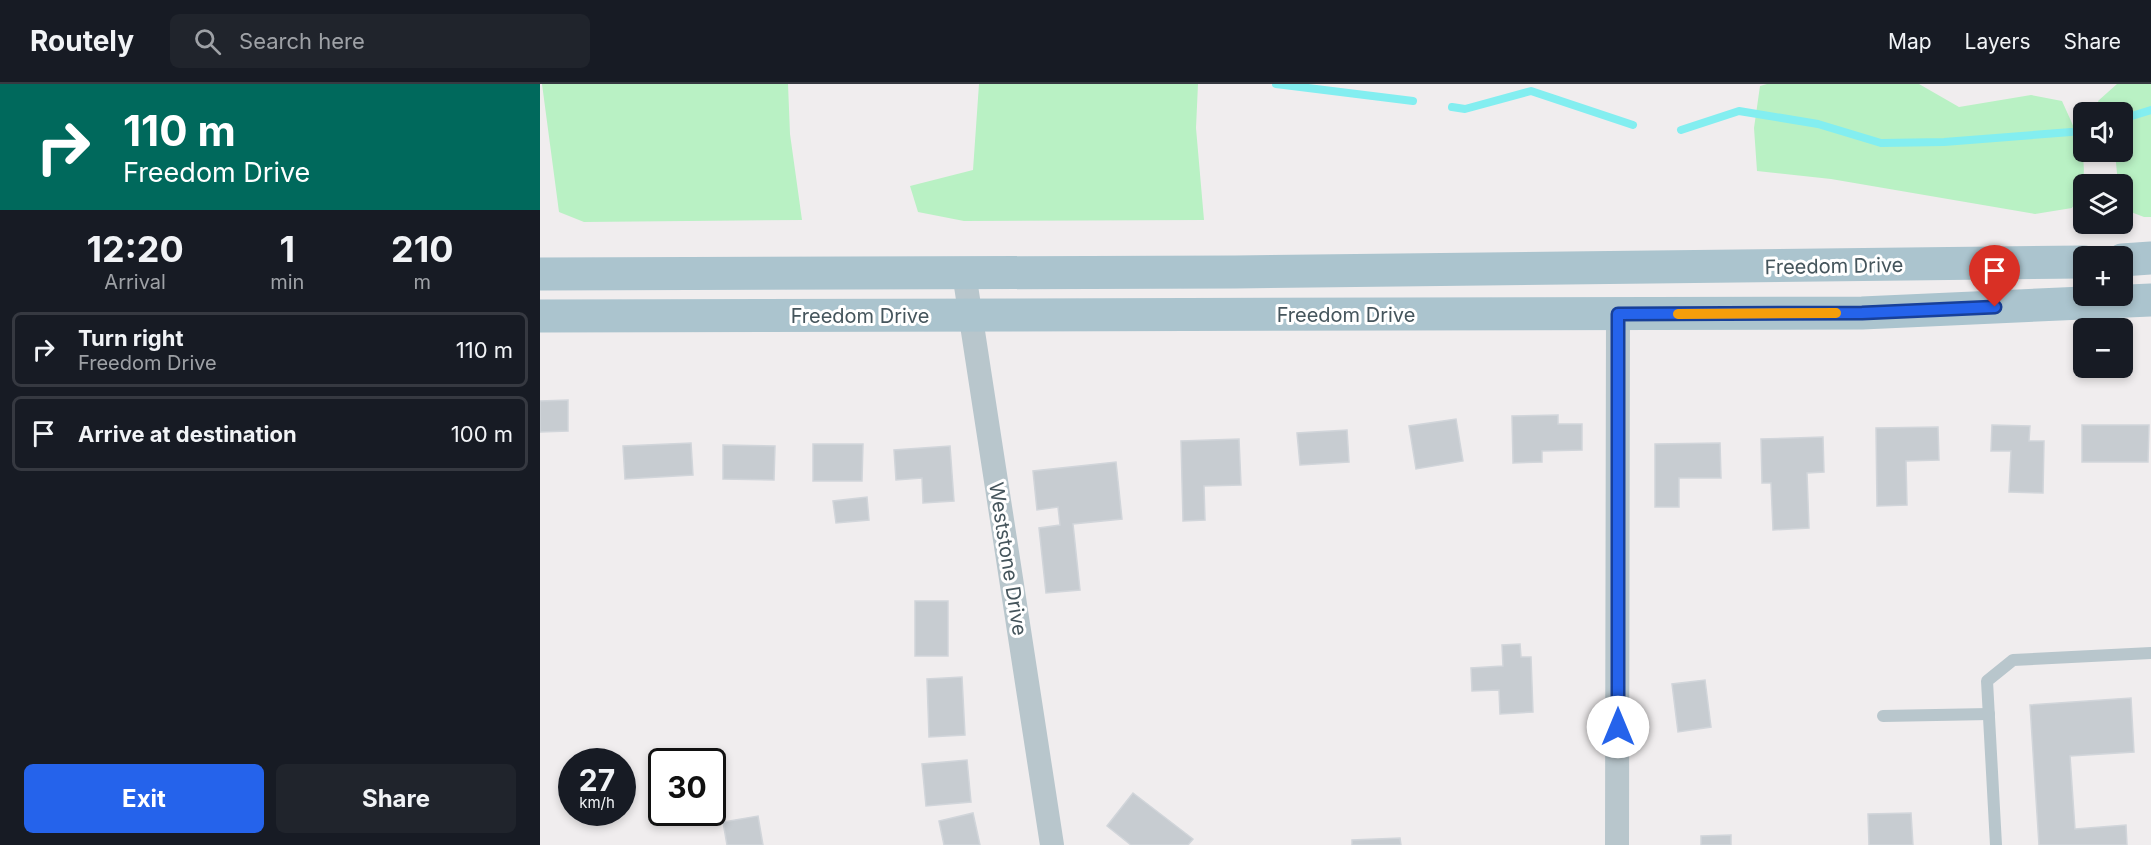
<!DOCTYPE html>
<meta charset="utf-8">
<style>
body{margin:0;font-family:Inter,sans-serif;background:#20242c;color:#f1f3f6;height:100vh;display:flex;flex-direction:column;font-size:22px;white-space:nowrap}
*{box-sizing:border-box;margin:0}
p{font-size:20px;color:#9ea1a6}
.icon{flex:none;width:33px;height:33px;fill:none;stroke:currentColor;stroke-width:2;stroke-linecap:round;stroke-linejoin:round}
.map{position:relative;flex:1;overflow:hidden}
.drawer{display:flex;flex-direction:column;background:#171b24;width:540px}
.drawer>*{flex:none}
.hud{background:#00695c;color:#fff;overflow:hidden}
.buttons{position:absolute;left:1533px;top:18px;display:grid;gap:12px}
.buttons a{display:grid;place-items:center;width:60px;height:60px;border-radius:9px;background:#171b24;box-shadow:0 3px 9px #0003;font-size:30px}
.speed{position:absolute;left:18px;top:664px;display:flex;gap:12px;font-size:30px;font-weight:700;text-align:center}
.speed>*{display:grid;place-content:center;width:78px;height:78px;border-radius:50%;background:#171b24;box-shadow:0 3px 9px #0003;line-height:1}
.speed small{font-size:15px;font-weight:400}
.speed .limit{border:3px solid #111;border-radius:9px;background:#fff;color:#111}
.pin{position:absolute;display:grid;place-items:center;width:51px;height:51px;color:#fff;margin:-62px -26px;border-radius:50% 50% 50% 0;rotate:-45deg;box-shadow:0 0 6px #0007}
.pin .icon{rotate:45deg}
.me{position:absolute;width:66px;margin:-33px;rotate:0deg;stroke-linejoin:round;filter:drop-shadow(0 0 4px #0008)}
.turn{display:flex;align-items:center;gap:21px;height:126px;padding:0 24px;font-size:27px}
.turn .icon{width:78px;height:78px;stroke-width:2.5}
.turn b{display:block;font-size:42px;line-height:51px}
.eta{display:flex;justify-content:space-evenly;align-items:center;height:102px;text-align:center}
.eta b{font-size:36px;font-weight:700;line-height:42px}
.cta{display:flex;gap:12px;margin-top:auto;padding:12px 24px}
.cta a{flex:1;height:69px;border-radius:9px;background:#2563eb;color:#fff;font-size:24px;font-weight:700;line-height:69px;text-align:center}
.cta a+a{background:#20242c;color:#f1f3f6}
ul{padding:0;list-style:none}
li{display:flex;align-items:center;gap:18px;height:75px;margin:0 12px 9px;padding:0 12px;border:3px solid #363941;border-radius:9px}
li div{flex:1}
li b{display:block;font-size:22px}
li em{font-style:normal}
header{display:flex;align-items:center;gap:36px;box-sizing:border-box;height:84px;padding:0 30px;background:#171b24;border-bottom:2px solid #363941}
header strong{font-size:28px}
nav{display:flex;gap:33px;margin-inline-start:auto;font-size:21px}
.search{width:420px;height:54px;background:#20242c;display:flex;align-items:center;gap:15px;box-sizing:border-box;padding:0 21px;border-radius:9px;color:#9ea1a6;font-size:22px}
main{display:flex;flex:1;min-height:0}
.map>svg:first-child{display:block}
</style>
<header>
<strong>Routely</strong>
<div class="search"><svg class="icon" aria-label="search" viewBox="0 0 24 24"><circle cx="10" cy="10" r="6"/><path d="M15 15l6 6"/></svg>Search here</div>
<nav><a>Map</a><a>Layers</a><a>Share</a></nav>
</header>
<main>
<section class="drawer">
<div class="hud">
<div class="turn"><svg class="icon" aria-label="right" viewBox="0 0 24 24"><path d="M7 20v-9h11M14 6l5 5-5 5"/></svg><div><b>110 m</b>Freedom Drive</div></div>
</div>
<div class="eta">
<div><b>12:20</b><p>Arrival</p></div>
<div><b>1</b><p>min</p></div>
<div><b>210</b><p>m</p></div>
</div>
<ul>
<li><svg class="icon" aria-label="right" viewBox="0 0 24 24"><path d="M7 20v-9h11M14 6l5 5-5 5"/></svg><div><b>Turn right</b><p>Freedom Drive</p></div><em>110 m</em></li>
<li><svg class="icon" aria-label="arrive" viewBox="0 0 24 24"><path d="M6 21V4h12l-3 4 3 4H6"/></svg><div><b>Arrive at destination</b></div><em>100 m</em></li>
</ul>
<div class="cta"><a>Exit</a><a>Share</a></div>
</section>
<div class="map">
<svg width="1611" height="761" viewBox="0 0 1611 761">
<rect width="100%" height="100%" fill="#f0edee"/>
<g fill="#b9f1c4">
<polygon points="2,0 248,0 250,50 262,136 44,138 19,128"/>
<polygon points="439,0 658,0 656,44 664,136 424,137 378,128 370,102 433,86"/>
<path d="M1227 0H1379L1419 23 1491 11 1522 17C1539 55 1556 85 1532 124L1495 130 1291 95 1217 87 1214 44 1220 2Z"/>
<polygon points="1577,0 1611,0 1611,133 1604,133 1583,125 1582,100 1578,100 1575,68 1582,68 1582,28 1562,28 1558,17"/>
</g>
<g fill="none" stroke-linecap="round" stroke-linejoin="round">
<g stroke="#83eef0" stroke-width="8">
<polyline points="736,0 873,17"/>
<polyline points="912,23 925,25 991,7 1093,41"/>
<polyline points="1582,35 1611,26"/>
<polyline points="1141,46 1199,27 1278,40 1341,59 1404,58 1531,48"/>
</g>
</g>
<g fill="#c7ccd1" stroke="#d1d5da" stroke-width="1.5">
<polygon points="28,316 28,347 0,348 0,317"/>
<polygon points="1018,331 1018,340 1042,340 1042,366 1002,367 1002,378 973,379 972,332"/>
<polygon points="916,335 923,377 876,385 869,342"/>
<polygon points="1452,341 1490,342 1489,357 1504,357 1503,409 1469,408 1471,367 1451,367"/>
<polygon points="1542,341 1609,341 1608,378 1542,378"/>
<polygon points="1398,343 1399,376 1366,377 1367,421 1337,422 1336,344"/>
<polygon points="807,346 809,378 760,381 757,349"/>
<polygon points="1283,353 1284,388 1267,389 1269,444 1233,446 1231,399 1222,399 1221,355"/>
<polygon points="699,355 701,401 664,402 665,436 643,437 641,357"/>
<polygon points="151,359 153,391 85,395 83,362"/>
<polygon points="1180,359 1181,394 1139,394 1139,423 1115,423 1115,360"/>
<polygon points="273,360 323,360 322,397 273,397"/>
<polygon points="183,361 235,362 234,396 183,395"/>
<polygon points="410,362 414,417 383,419 382,394 356,396 354,366"/>
<polygon points="576,378 582,435 533,440 540,506 506,509 499,444 520,441 518,423 497,426 493,387"/>
<polygon points="327,413 329,436 296,439 293,417"/>
<rect x="375" y="517" width="33" height="55"/>
<polygon points="980,560 981,573 991,573 993,628 960,630 959,606 932,607 931,584 963,582 962,561"/>
<polygon points="422,593 425,651 389,653 387,595"/>
<polygon points="1165,596 1171,643 1138,648 1132,600"/>
<polygon points="1591,614 1594,668 1530,672 1535,745 1586,741 1587,761 1499,761 1490,621"/>
<polygon points="427,676 431,718 386,722 382,680"/>
<polygon points="593,709 653,755 648,761 591,761 567,742"/>
<polygon points="433,729 440,761 404,761 399,737"/>
<polygon points="1371,729 1373,761 1329,761 1328,730"/>
<polygon points="218,732 223,761 187,761 183,738"/>
<polygon points="1191,751 1191,761 1161,761 1161,752"/>
<polygon points="860,754 861,761 812,761 812,756"/>
</g>
<g fill="none" stroke-linecap="round" stroke-linejoin="round">
<g stroke="#b8c6cc" stroke-width="12">
<polyline points="1343,632 1449,630"/>
<polyline points="1456,761 1447,597 1473,576 1611,569"/>
</g>
<g stroke="#b8c6cc" stroke-width="24">
<polyline points="424,189 512,761"/>
<polyline points="1077,761 1078,230"/>
</g>
<g stroke="#abc4ce" stroke-width="33">
<polyline points="1582,176 1611,174"/>
<polyline points="0,190 695,188 1544,178"/>
<polyline points="0,232 1322,229 1611,216"/>
</g>
</g>
<g fill="none" stroke-linecap="round" stroke-linejoin="round">
<g stroke="#184099" stroke-width="15">
<polyline id="route" points="1078,643 1078,230 1322,229 1455,223"/>
</g>
<use href="#route" stroke="#2563eb" stroke-width="10"/>
<polyline stroke="#f59e0b" stroke-width="10" points="1138,230 1296,229"/>
</g>
<g text-anchor="middle" stroke-width="6" stroke-linejoin="round" paint-order="stroke">
<g font-size="20" fill="#45555c" stroke="#fff">
<text transform="translate(1294 182) rotate(-1)" y="7">Freedom Drive</text>
<text x="806" y="238">Freedom Drive</text>
<text x="320" y="239">Freedom Drive</text>
<text transform="translate(468 475) rotate(81)" y="7">Weststone Drive</text>
</g>
</g>
</svg>
<div class="buttons">
<a><svg class="icon" aria-label="sound" viewBox="0 0 24 24"><path d="M4 9h4l5-4v14l-5-4H4zM17 9q2 3 0 6"/></svg></a>
<a><svg class="icon" aria-label="layers" viewBox="0 0 24 24"><path d="M12 4l9 5-9 5-9-5zM3 14l9 5 9-5"/></svg></a>
<a>+</a>
<a>−</a>
</div>
<div class="speed"><div>27<small>km/h</small></div><div class="limit">30</div></div>
<div class="pin" style="left:1455px;top:223px;background:#d93025"><svg class="icon" aria-label="arrive" viewBox="0 0 24 24"><path d="M6 21V4h12l-3 4 3 4H6"/></svg></div>
<svg class="me" style="left:1078px;top:643px" viewBox="-20 -20 40 40"><circle r="19" fill="#fff"/><path d="M0-13L10 11 0 6-10 11z" fill="#2563eb"/></svg>
</div>
</main>
